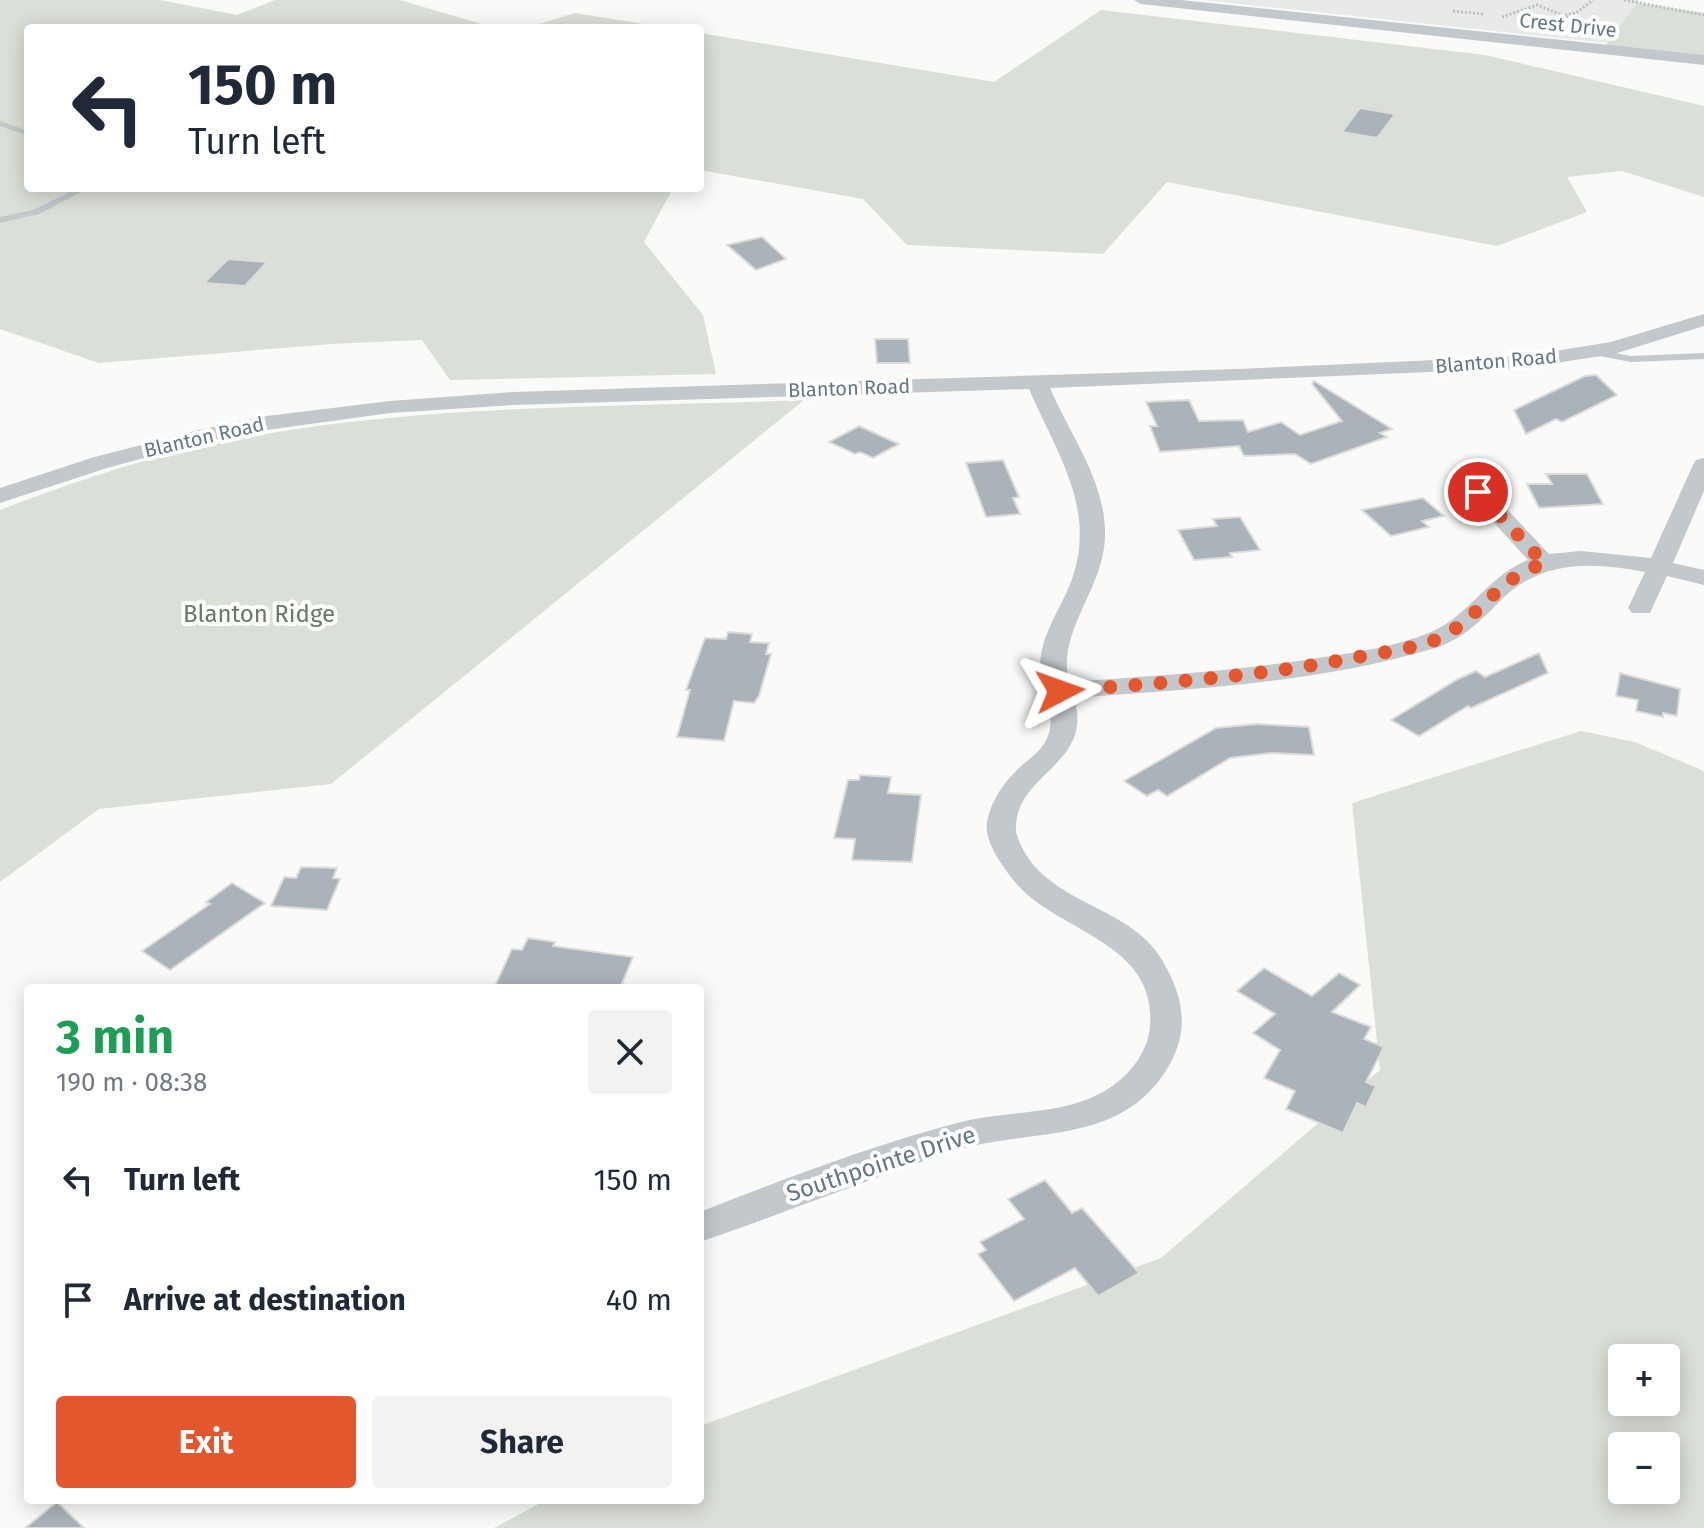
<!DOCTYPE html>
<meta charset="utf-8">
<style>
body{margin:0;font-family:"Fira Sans",sans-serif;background:#f2f2f3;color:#1f2937;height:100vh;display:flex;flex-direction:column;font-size:30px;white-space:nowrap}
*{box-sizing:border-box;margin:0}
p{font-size:26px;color:#747a83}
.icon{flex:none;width:44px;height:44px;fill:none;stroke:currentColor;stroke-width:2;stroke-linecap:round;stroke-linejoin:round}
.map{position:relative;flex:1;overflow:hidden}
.details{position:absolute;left:24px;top:984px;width:680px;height:520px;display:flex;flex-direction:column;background:#fff;border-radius:8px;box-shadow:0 4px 20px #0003}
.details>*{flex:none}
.top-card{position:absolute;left:24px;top:24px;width:680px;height:168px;border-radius:8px;box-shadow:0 4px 20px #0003;background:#fff;color:#1f2937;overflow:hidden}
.controls{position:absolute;left:1608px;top:1344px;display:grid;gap:16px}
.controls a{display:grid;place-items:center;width:72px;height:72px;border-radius:8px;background:#fff;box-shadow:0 4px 20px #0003;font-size:40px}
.pin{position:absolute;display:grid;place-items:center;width:68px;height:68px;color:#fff;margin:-34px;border:4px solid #fff;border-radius:50%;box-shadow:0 2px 8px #0007}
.me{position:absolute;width:88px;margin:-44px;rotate:86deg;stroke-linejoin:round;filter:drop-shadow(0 0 6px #0008)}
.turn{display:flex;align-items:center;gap:28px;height:168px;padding:0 32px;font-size:36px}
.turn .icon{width:104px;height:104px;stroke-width:2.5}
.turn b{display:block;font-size:56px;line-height:68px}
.round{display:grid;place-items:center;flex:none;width:84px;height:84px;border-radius:8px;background:#f2f2f3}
.head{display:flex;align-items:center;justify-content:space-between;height:136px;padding:0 32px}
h1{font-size:48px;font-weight:700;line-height:60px;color:#1e9e55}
.cta{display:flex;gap:16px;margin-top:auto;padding:16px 32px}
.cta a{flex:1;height:92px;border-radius:8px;background:#e4572e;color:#fff;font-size:32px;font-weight:700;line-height:92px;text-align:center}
.cta a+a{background:#f2f2f3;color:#1f2937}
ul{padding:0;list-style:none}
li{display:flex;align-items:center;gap:24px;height:120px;padding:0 32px}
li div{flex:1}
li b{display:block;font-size:30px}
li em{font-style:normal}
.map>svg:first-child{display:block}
</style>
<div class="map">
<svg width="1704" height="1528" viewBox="0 0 1704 1528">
<rect width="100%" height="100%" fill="#fafaf8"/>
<polygon fill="#e8e9e9" points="1202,0 1639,0 1607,43"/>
<g fill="#dadfd7" fill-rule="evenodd">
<polygon points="0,0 160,0 237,15 275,0 400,0 495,28 28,28 28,188 673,188 644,242 703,315 716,374 450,380 422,340 331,344 99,363 0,329"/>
<polygon points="1637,3 1704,13 1704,57 1605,46"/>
<polygon points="1101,10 1485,55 1704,106 1704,197 1622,171 1567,177 1587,212 1497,246 1167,182 1103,254 907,245 863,199 700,170 700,33 994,82"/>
<polygon points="575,13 668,28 526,28"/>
<path d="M804 400 331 784 99 809 0 882V510C68 484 137 460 208 445 401 403 607 408 804 400Z"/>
<path d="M1581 731 1635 742 1704 771V1528H494L546 1500H700V1426L1161 1258 1380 1070 1352 803ZM1622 1358H1666V1402H1622ZM1622 1446H1666V1490H1622Z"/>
</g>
<g fill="#aab3b9" stroke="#dcdcda" stroke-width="2">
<polygon points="1360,108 1395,114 1377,138 1342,132"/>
<polygon points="762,237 786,259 756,270 727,245"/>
<polygon points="228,259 267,262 245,286 204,283"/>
<polygon points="875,339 908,339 910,363 877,363"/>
<polygon points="1596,375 1617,395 1562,422 1556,419 1526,434 1514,410 1585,376"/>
<polygon points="1314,381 1392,429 1380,433 1387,437 1311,464 1295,454 1244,456 1239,446 1160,452 1150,426 1157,426 1146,402 1189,400 1199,421 1243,420 1248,432 1281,422 1300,435 1342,421 1312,384"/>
<polygon points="859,426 899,444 873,458 860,452 855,454 829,442"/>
<polygon points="1003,460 1019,497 1013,498 1020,514 986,517 966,463"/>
<polygon points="1546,474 1587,474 1603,504 1539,508 1527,484 1552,484"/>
<polygon points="1423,498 1444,516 1422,521 1429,527 1391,536 1362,510"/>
<polygon points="1240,517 1260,550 1230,553 1232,557 1194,560 1178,530 1217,526 1213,519"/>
<polygon points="728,632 752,634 750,642 769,643 766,654 771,654 759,696 754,703 734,701 724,741 677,737 690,690 686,690 705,638 726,639"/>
<polygon points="1539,653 1548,673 1471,708 1468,706 1419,736 1391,720 1458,679 1476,671 1485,677"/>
<polygon points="1620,673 1680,689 1677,716 1663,713 1663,717 1636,711 1638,700 1616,696"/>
<polygon points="1256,724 1309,727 1314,755 1271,753 1230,758 1167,796 1158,790 1147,796 1124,781 1216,728"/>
<polygon points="860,775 891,777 888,793 921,795 912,862 852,860 855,839 834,838 848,780 859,780"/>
<polygon points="301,867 337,868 333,878 340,879 327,910 271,906 284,877 296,878"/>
<polygon points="232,883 265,903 170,970 142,951 210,904 206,902"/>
<polygon points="528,938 555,942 553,946 633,957 621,986 614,988 494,988 512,949 522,950"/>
<polygon points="1264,968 1312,996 1339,973 1360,985 1332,1012 1371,1027 1364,1039 1384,1047 1366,1082 1376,1086 1366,1107 1357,1103 1343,1133 1286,1109 1295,1091 1264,1078 1280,1050 1253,1033 1275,1014 1237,991"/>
<polygon points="1045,1180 1072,1213 1082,1208 1139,1273 1098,1296 1075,1268 1014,1301 978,1254 986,1250 980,1242 1024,1219 1008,1199"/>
<polygon points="57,1502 84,1528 25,1528"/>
</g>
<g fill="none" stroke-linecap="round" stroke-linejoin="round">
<g stroke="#bbbfc2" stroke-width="3" stroke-dasharray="2 2" stroke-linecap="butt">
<polyline points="1624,0 1704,15"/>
<polyline points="1453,11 1484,14"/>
<polyline points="1561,16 1576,13 1593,0"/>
<polyline points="1502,17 1537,5 1589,26"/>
</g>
<g fill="#c3c8cc" fill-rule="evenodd">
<polygon points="0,121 28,131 28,136 0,126"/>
<polygon points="78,188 89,188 39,214 0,223 0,217 33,210"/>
<polygon points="1593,349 1631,356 1704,353 1704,359 1631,362 1589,354 1588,352"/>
</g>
<g fill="#c3c8cc" fill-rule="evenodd">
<polygon points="1134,0 1181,0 1704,55 1704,65 1141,4"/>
<path d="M1704 314V326L1614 354 1524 368 1050 388C1072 439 1112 490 1104 548 1098 594 1057 635 1069 682 1154 676 1239 671 1324 657 1359 652 1398 646 1431 632 1469 616 1489 575 1528 560L1466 492 1470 487H1486L1549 554 1581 551 1651 558 1693 465 1696 460 1704 458V491L1673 563 1704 570V585L1667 576 1650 613H1632L1628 608 1645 572C1593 562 1543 560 1503 598 1482 619 1464 639 1435 648 1319 683 1195 689 1074 698 1095 766 1013 772 1016 832 1037 905 1129 902 1162 960 1182 994 1190 1026 1171 1062 1124 1149 1029 1126 951 1152 866 1180 784 1213 700 1242V1212C784 1179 870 1146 957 1123 1003 1110 1057 1116 1099 1094 1125 1081 1148 1055 1150 1026 1156 952 1081 936 1034 900 1018 888 1008 874 997 857 991 846 985 834 987 821 992 800 1003 783 1019 768 1030 758 1043 750 1048 736 1058 708 1036 683 1041 655 1045 628 1063 605 1072 579 1097 508 1056 452 1029 389L513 405 390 413 267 430 199 443 107 468 0 503V488L91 458 199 430 267 416 390 401 513 392 1237 369 1524 356 1611 342Z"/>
</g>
</g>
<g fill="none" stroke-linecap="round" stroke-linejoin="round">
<path stroke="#e4572e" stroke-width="14" stroke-dasharray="0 25.2" d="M1060 691C1158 683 1256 677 1353 658 1378 653 1406 650 1430 642 1476 626 1498 574 1545 564L1478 492"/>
</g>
<g text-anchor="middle" stroke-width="8" stroke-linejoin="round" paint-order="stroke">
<g font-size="20" fill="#657683" stroke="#fff">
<text transform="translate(1568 25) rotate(6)" y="7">Crest Drive</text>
<text transform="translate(1496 361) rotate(-5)" y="7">Blanton Road</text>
<text transform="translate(849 388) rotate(-2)" y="7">Blanton Road</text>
<text transform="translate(204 437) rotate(-13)" y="7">Blanton Road</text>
</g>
<g font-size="24" fill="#687a64" stroke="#fff">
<text x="259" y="622">Blanton Ridge</text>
</g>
<g font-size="24" fill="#657683" stroke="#fff">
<text transform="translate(881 1164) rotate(-18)" y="8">Southpointe Drive</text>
</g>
</g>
</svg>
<div class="controls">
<a>+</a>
<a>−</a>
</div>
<div class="pin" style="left:1478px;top:492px;background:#d93025"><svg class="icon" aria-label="arrive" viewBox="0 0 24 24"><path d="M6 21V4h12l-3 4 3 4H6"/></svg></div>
<svg class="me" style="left:1060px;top:691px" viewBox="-20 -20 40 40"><path d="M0-17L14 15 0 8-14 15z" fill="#e4572e" stroke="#fff" stroke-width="4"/></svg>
<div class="top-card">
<div class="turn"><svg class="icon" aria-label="left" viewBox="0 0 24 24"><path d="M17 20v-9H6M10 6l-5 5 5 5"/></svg><div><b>150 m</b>Turn left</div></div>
</div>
<section class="details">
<div class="head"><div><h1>3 min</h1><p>190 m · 08:38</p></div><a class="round"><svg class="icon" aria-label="close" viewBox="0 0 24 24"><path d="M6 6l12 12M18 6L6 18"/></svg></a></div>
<ul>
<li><svg class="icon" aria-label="left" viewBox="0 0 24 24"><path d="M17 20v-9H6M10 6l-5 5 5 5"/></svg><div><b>Turn left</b></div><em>150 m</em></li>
<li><svg class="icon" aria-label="arrive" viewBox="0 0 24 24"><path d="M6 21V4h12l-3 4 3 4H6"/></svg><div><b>Arrive at destination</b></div><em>40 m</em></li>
</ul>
<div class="cta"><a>Exit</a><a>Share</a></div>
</section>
</div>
